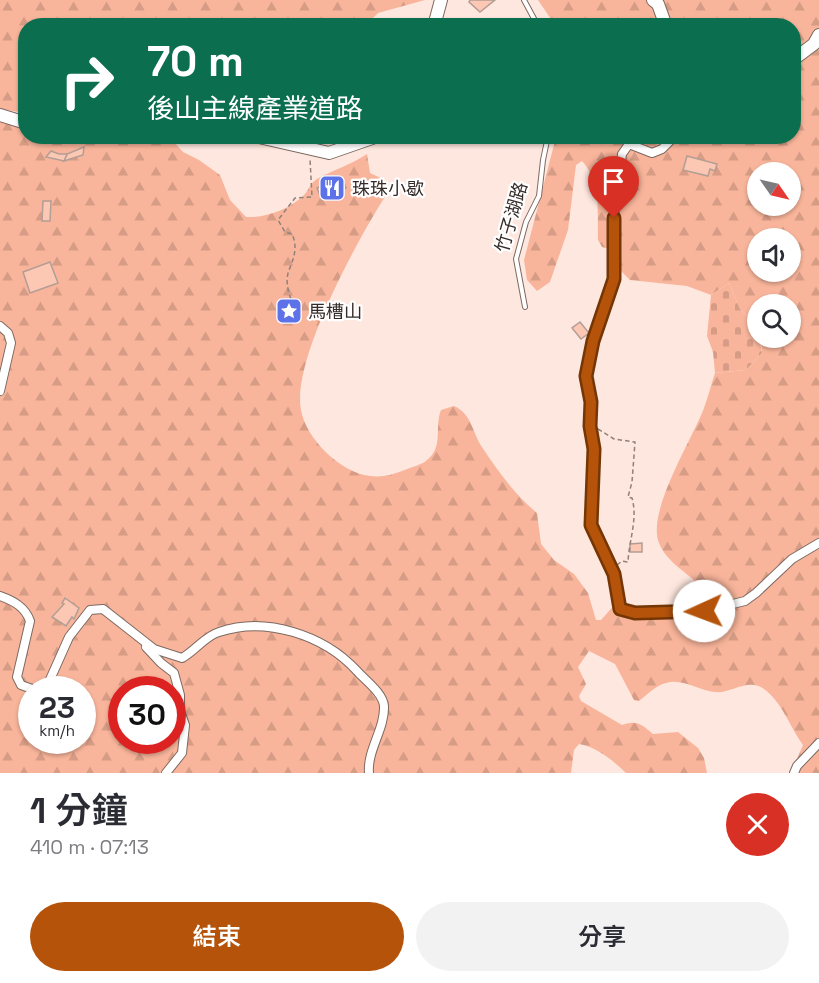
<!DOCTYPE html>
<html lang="zh-TW">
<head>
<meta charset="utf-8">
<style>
  body { margin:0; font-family:"Space Grotesk","Noto Sans TC",sans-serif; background:#f2f2f3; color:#2b2b33; height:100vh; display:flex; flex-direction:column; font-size:22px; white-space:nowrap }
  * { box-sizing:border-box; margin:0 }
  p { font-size:20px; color:#7c7c81 }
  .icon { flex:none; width:33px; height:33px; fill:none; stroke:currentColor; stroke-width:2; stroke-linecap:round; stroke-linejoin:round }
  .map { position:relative; height:773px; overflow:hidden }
  .details { display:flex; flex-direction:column; background:#fff; flex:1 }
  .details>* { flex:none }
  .top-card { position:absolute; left:18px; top:18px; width:783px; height:126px; border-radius:24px; box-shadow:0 2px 4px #0004; background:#0b6e4f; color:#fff; overflow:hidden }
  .needle { width:39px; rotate:124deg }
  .buttons { position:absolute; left:747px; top:162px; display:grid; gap:12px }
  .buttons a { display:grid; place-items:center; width:54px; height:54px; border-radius:50%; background:#fff; box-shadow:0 2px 4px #0004; font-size:30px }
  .speed { position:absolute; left:18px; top:676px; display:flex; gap:12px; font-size:30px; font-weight:700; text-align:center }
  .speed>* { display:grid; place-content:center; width:78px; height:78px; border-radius:50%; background:#fff; box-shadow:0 2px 4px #0004; line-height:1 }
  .speed small { font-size:15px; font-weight:400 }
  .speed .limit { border:9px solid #d22; background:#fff; color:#111 }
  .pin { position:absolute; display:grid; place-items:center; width:51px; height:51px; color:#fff; margin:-62px -26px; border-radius:50% 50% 50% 0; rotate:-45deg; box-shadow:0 0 6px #0007 }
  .pin .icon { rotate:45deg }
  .me { position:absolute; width:66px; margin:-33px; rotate:268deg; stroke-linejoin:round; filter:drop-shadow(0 0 4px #0008) }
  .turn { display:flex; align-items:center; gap:21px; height:126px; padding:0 30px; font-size:27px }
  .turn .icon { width:78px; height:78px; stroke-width:2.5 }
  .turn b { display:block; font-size:42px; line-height:51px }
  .round { display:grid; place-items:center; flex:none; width:63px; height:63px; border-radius:32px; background:#f2f2f3 }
  .summary { display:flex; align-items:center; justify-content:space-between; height:102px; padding:0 30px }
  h1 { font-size:36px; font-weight:600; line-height:45px }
  .button { display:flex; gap:12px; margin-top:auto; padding:12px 30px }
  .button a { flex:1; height:69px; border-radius:36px; background:#b45309; color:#fff; font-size:24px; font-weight:600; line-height:69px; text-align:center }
  .button a+a { background:#f2f2f3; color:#2b2b33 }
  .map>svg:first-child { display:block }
  .forest { fill:url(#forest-firs); fill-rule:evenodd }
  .cemetery { fill:url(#cemetery-stones) }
  .building { fill:#fcc7b3; stroke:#b39d95; stroke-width:1.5 }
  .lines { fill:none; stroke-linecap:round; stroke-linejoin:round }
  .lane-casing { stroke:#7d6961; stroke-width:6 }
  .street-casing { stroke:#7d6961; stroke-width:10 }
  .primary-casing { stroke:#7d6961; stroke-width:14 }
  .path { stroke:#90817b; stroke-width:1.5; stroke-dasharray:4.5 3; stroke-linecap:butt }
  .lane { stroke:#fff; stroke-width:4 }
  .street { stroke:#fff; stroke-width:8 }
  .primary { stroke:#fff; stroke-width:12 }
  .route-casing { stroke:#753606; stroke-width:15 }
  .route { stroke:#b45309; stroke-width:10 }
  .labels { text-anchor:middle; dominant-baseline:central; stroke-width:4.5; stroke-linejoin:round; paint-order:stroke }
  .poi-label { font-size:18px; fill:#352c29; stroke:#fff; text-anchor:start }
  .street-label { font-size:18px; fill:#352c29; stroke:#fff }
</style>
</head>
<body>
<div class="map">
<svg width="819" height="773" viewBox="0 0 819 773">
  <defs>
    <pattern id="forest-firs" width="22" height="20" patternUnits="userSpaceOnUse" patternTransform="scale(1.5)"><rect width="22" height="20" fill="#f9b59b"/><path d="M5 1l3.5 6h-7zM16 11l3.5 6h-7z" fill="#d69c86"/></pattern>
    <pattern id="cemetery-stones" width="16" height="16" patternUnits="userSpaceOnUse" patternTransform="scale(1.5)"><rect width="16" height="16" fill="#f9b59b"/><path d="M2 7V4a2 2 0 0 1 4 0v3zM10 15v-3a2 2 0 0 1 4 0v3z" fill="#d69c86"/></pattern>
  </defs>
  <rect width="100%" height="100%" fill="#fee7de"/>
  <g class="forest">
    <path d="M0,0H425L378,13L366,25L26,26L25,113L0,109Z"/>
    <path d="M538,0H819V773H791L803,745C790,727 782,702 764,689C748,677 731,694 715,692C699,691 683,678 666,683C655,686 648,694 639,701L634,700L615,664L589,651L578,667L586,684L579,696L581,701L622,725C637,720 641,724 653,734L678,732L698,748L704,758L707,773H626C612,760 599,748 579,744L574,750L571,773H0V119L25,126L26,136L48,137L61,142L72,137H175L174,142L183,152L199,160L220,175L230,200L246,217C265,218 287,210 302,197C308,192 310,183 317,179C333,170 351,165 367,154L370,173L385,180L388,192C360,235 291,360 301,410C306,439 341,473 370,476C385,478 397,473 410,468C415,466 423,464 427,460C444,447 434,427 441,410L454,406C472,414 472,432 482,447C498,471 515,495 537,513L541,544L554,560L574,574L588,593L596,620H601L617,602L625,614L682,615L694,580C681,569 665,559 659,543C646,512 693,438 704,408C708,397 711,385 715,373L746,370L762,353L761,338H790V304H758L757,325L740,309L729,283L711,295L687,286L630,280L620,270L621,252L602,247L598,240C597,212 602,183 582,161L576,165L568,230L550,282L537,291L527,280L524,260L556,137L794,136V26L555,25ZM758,172H790V206H758ZM758,238H790V272H758ZM32,690H82V741H32ZM122,690H172V741H122Z"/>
  </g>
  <path class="cemetery" d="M729,283L740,309L757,325L762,353L746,370L715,373L713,352L707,336L711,295Z"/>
  <g class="building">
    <path d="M470,0H495L480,12L469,2Z"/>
    <path d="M84,147L83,155L64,161L67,154Z"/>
    <path d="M51,151L59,154H67L64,161L46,157Z"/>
    <path d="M687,156L717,164L715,171L710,169L708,176L683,170Z"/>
    <path d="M342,178L346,188L321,198L317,188Z"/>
    <path d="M43,201H51L50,221H42Z"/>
    <path d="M50,262L58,283L30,293L23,272Z"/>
    <path d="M580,322L589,333L581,339L572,328Z"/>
    <path d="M642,543V552H630V544Z"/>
    <path d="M65,598L79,608L74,619L72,617L66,626L52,617L64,604L62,603Z"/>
  </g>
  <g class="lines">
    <g class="lane-casing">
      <g id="lane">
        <path d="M524,0L538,26"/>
        <path d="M525,307L516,259L526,222L539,196L543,160L548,136"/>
      </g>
    </g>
    <g class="street-casing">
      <g id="street">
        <path d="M675,136L662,149L652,153L629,144L622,154L614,217V279L593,341L586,376L591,402L590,426L594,449L591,525L614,574L620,609L635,613L704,611L745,601L756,593L792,559L819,543"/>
        <path d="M0,326L8,333L11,343L0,391"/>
        <path d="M0,596C14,601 25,607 30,621L17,677L21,685L35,690L48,684L69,637L90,610L103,609L154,649L182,658C195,651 205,636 219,632C266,616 324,635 357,671C365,680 383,693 384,706C385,729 367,750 369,773"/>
        <path d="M146,647L161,663L174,673L180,695V711L185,725L182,753L166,773"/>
        <path d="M794,773L797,766L819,743"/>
      </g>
    </g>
    <g class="primary-casing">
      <g id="primary">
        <path d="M653,0L658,4L666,26"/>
        <path d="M434,26L441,0"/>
        <path d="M794,59L814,44L819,35"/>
        <path d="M0,115L26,123"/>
        <path d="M255,136L329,153L378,136"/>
      </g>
    </g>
    <g class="path">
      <path d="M291,310L295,309C290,297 284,284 289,270C294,258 298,247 292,234L285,232L278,220L295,198L312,197L310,159"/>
      <path d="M598,429L614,439L635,442L632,482L628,497L632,498C638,519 629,540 628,562L622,561L617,565"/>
    </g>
    <use href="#lane" class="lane"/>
    <use href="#street" class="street"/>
    <use href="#primary" class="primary"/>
  </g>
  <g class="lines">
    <g class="route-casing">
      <path id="route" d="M614,218V279L593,341L586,376L591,402L590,426L594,449L591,525L614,574L620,609L635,613L704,611"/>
    </g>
    <use href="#route" class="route"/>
  </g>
  <defs>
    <g id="restaurant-square" transform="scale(1.35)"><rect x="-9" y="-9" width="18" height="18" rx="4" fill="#5d71e8" stroke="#fff"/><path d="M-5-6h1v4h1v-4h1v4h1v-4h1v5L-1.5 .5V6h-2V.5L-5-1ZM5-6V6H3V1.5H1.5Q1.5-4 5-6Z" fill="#fff"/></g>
    <g id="sight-square" transform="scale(1.35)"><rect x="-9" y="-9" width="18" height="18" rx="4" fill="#5d71e8" stroke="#fff"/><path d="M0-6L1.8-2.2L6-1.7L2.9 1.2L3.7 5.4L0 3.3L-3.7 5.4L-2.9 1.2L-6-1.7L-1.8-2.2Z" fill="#fff"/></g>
  </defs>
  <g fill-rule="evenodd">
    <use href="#restaurant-square" x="332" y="188"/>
    <use href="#sight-square" x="289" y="311"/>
  </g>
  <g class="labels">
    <g class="poi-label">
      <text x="352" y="188">珠珠小歇</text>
      <text x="308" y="311">馬槽山</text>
    </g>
    <g class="street-label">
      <text transform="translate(511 217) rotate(-74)">竹子湖路</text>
    </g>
  </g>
</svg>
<div class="buttons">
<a><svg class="needle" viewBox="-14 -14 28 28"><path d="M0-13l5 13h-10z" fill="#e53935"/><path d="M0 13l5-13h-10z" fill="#7c7c81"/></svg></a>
<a><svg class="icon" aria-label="sound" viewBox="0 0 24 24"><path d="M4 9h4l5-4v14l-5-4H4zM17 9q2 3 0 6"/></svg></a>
<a><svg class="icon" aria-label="search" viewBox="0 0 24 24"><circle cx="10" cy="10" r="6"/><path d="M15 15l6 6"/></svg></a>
</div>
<div class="speed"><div>23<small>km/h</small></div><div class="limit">30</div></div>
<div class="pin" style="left:614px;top:218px;background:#d93025"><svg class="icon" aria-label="arrive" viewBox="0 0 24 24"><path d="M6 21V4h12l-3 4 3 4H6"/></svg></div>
<svg class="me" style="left:704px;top:611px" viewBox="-20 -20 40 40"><circle r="19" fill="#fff"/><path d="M0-13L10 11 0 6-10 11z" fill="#b45309"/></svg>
<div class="top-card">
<div class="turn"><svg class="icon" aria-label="right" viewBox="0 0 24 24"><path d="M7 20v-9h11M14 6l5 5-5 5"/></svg><div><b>70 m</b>後山主線產業道路</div></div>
</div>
</div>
<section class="details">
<div class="summary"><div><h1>1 分鐘</h1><p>410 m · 07:13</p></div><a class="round" style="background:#d93025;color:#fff"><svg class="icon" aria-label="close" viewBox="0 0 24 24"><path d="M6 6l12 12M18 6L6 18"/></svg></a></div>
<div class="button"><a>結束</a><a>分享</a></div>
</section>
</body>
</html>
